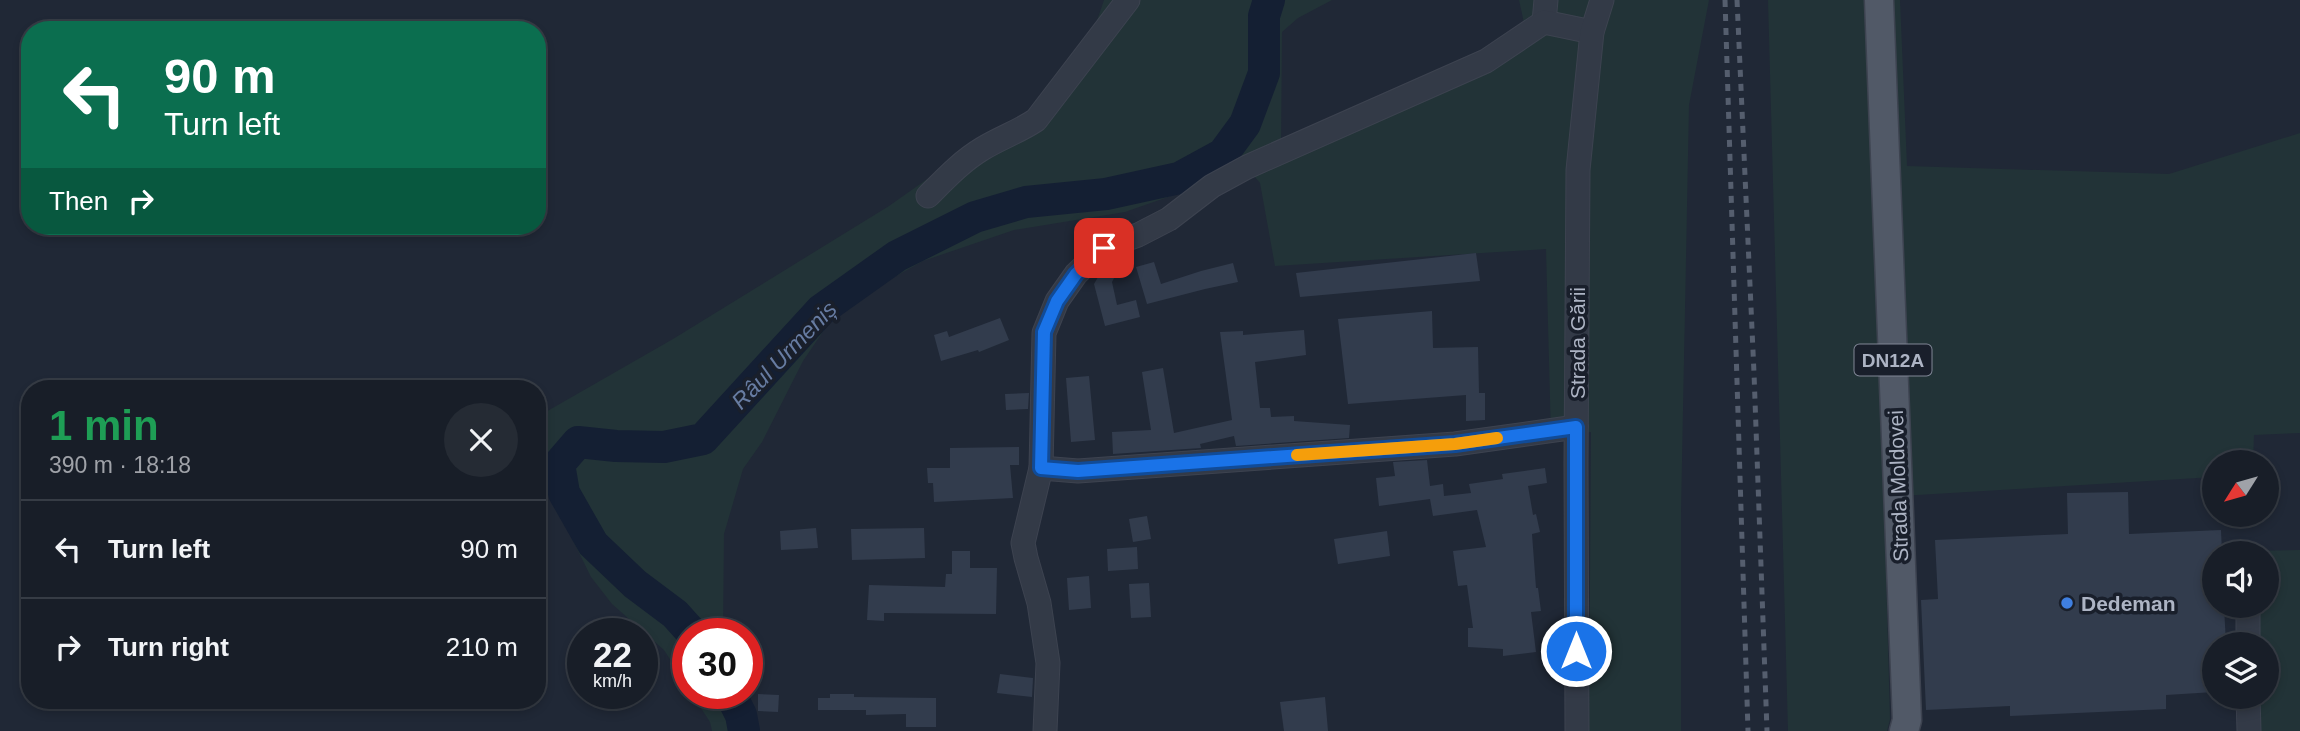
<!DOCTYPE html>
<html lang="en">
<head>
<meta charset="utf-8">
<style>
  body { margin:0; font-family:Helvetica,sans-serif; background:#252b34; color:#f1f3f6; height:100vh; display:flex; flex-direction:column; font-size:26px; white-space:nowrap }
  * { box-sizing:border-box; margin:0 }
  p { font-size:23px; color:#9fa2a8 }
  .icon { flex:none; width:38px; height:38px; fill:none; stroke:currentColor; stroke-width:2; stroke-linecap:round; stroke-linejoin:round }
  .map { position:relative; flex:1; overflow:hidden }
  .sheet { position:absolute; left:21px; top:380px; width:525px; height:329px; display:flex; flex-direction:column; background:#181e28; border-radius:28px; box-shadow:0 4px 10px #0003,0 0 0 2px #363c45 }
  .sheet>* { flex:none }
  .top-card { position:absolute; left:21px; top:21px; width:525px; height:214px; border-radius:28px; box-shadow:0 4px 10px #0003,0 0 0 2px #363c45; background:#0b6e4f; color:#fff; overflow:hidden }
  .needle { width:46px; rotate:233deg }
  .tools { position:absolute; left:2202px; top:450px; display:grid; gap:14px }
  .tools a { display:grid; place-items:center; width:77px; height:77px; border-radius:50%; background:#181e28; box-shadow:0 4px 10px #0003,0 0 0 2px #363c45; font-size:35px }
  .speed { position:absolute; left:567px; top:618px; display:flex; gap:14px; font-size:35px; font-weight:700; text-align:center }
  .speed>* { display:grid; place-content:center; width:91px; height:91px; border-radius:50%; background:#181e28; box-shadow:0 4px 10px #0003,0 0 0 2px #363c45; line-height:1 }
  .speed small { font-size:18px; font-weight:400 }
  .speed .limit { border:10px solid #d22; background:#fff; color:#111 }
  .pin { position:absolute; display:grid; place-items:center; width:60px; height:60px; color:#fff; margin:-30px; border-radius:14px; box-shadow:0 4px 10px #0006 }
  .me { position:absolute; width:77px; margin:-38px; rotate:0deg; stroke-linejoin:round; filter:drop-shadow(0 0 5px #0008) }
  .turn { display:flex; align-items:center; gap:24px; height:147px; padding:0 28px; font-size:32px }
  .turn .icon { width:91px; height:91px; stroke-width:2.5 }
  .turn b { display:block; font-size:49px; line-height:60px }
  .then { display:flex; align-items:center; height:66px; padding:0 28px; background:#0003; gap:14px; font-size:26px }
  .round { display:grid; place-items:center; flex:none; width:74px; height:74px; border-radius:37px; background:#252b34 }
  .summary { display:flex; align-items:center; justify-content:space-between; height:119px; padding:0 28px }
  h1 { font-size:42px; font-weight:800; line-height:52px; color:#1e9e55 }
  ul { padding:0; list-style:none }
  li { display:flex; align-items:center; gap:21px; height:98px; padding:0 28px; border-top:2px solid #363c45 }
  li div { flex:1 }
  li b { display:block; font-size:26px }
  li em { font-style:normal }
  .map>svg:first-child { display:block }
  .green { fill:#223337 }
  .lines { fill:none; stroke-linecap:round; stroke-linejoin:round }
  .river { stroke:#141f33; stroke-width:32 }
  .building { fill:#323c4d }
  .minor-casing { stroke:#3d4350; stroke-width:25 }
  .major-casing { stroke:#3d4350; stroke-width:31 }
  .minor { stroke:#333a47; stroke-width:23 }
  .major { stroke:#515967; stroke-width:28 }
  .rail { stroke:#555e6e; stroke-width:5; stroke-dasharray:7 7; stroke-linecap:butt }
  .route-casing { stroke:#114b97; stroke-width:18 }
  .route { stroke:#1a73e8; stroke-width:12 }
  .slow { stroke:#f59e0b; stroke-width:12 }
  .shop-dot { fill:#3f7fe0; stroke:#191f2b; stroke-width:2.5 }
  .labels { text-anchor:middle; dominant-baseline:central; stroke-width:7; stroke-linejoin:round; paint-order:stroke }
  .shield { fill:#191f2b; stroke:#818796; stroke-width:2 }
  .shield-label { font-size:19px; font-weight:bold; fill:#adb4c4 }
  .street-label { font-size:21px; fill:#adb4c4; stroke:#191f2b }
  .poi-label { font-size:21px; font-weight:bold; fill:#adb4c4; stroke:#191f2b; text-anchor:start }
  .water-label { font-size:23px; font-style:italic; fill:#677ca2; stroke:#191f2b }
</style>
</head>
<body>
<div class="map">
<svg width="2300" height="731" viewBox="0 0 2300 731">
  <rect width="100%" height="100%" fill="#202836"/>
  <g class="green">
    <path d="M1104,0H1332L1298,18L1282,32L1281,150L1529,46L1519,0H1709L1689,105L1681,512V731H1589L1591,432L1551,436L1546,249L1275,266L1260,183L1248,169L1125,212L1014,230L923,261L864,294L831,320L803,361L762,442L743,469L724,534L723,633L688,634V687L664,650L612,604L591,577L544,482L543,460L537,442V417L673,339L889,206L964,153L1073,91Z"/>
    <path d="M1768,0H1900L1907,166L2169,174L2300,133V433L2254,435L2253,462H2214V477L1884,497L1890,719L1887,731H1788Z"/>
    <path d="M2300,550V731H2261L2260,697L2266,696V644H2259L2257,606H2266V553H2256L2255,551Z"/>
    <path d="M691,693H744L759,731H712L710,722Z"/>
  </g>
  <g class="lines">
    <g class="river">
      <path d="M693,634L675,614L635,584L593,544L564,493L559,464L578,442L616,446L664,447L703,439L821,310L897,256L975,217L1026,202L1106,194L1179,178L1223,154L1245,124L1264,73V16L1269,0"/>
      <path d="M730,693L741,715L744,731"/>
    </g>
  </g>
  <g class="building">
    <path d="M1476,253L1480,281L1300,297L1296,273Z"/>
    <path d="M1154,262L1161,284L1201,271L1233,263L1238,282L1205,289L1147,304L1136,267Z"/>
    <path d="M1105,265L1117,272L1112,282L1117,305L1136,300L1140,317L1105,326L1094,284Z"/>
    <path d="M1432,311L1433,348L1478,347L1479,393H1485V420L1466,421V395L1348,404L1338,319Z"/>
    <path d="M1000,318L1009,340L979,352L978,350L941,361L934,335L947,331L949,337Z"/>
    <path d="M1304,330L1306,355L1255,362L1260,408H1270L1271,417L1294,416V421L1350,425L1349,438L1236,446L1234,436L1200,444L1201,448L1113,454L1112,432L1151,430L1142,372L1163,368L1174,433L1232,420L1220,332L1243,331V335Z"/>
    <path d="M1089,376L1095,440L1071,442L1066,378Z"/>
    <path d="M1029,393L1028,409L1006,410L1005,394Z"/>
    <path d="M1019,447V465H1010L1013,498L934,502L933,483H928L927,468H950V448Z"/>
    <path d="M1427,460L1430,486L1443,484L1444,496L1471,493L1469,484L1503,479L1502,474L1545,468L1547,483L1528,486L1533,515L1536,514L1540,532L1532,534L1536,588H1538L1541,611L1531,612L1536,652L1503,656V649L1468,647V628H1473L1467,585L1458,586L1453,551L1486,547L1477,510L1433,516L1430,499L1379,506L1376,478L1395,476L1393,462Z"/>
    <path d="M2128,492L2129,534L2221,530L2222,553H2214V606H2224L2226,644H2214V692L2166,695V709L2010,716V706L1926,710L1921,600L1938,599L1935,540L2068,534L2067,493Z"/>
    <path d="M1147,516L1151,539L1133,542L1129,519Z"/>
    <path d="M816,528L818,548L781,550L780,531Z"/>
    <path d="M924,528L925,558L852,560L851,529Z"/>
    <path d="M1387,531L1390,556L1338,564L1334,539Z"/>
    <path d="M1137,547L1138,569L1108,571L1107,549Z"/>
    <path d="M952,551H970V568H997L996,614L884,613V621L867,620L869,585L945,587L946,574H952Z"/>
    <path d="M1089,576L1091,608L1069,610L1067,578Z"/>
    <path d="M1149,583L1151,617L1131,618L1129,584Z"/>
    <path d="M1000,674L1033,678L1032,697L997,693Z"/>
    <path d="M758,694L779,695L778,712L758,711Z"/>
    <path d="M830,694H854V697L936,698V727H906V714L866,715V710H818V698H830Z"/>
    <path d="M1325,697L1328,731H1284L1280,702Z"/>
  </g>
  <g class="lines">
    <g class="minor-casing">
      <g id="minor">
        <path d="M1544,22L1546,0"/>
        <path d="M928,196C945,179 962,161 982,149C1000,138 1018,132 1036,120L1128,0"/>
        <path d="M1041,468L1078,471L1455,444L1576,427"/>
        <path d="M2248,606V644"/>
        <path d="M2248,696L2249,731"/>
        <path d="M1045,731L1048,663L1039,603L1026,558L1023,543L1041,468L1044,333L1057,301L1076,274L1103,248L1138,235L1169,219L1212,186L1247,167L1486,61L1544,22L1592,32"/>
        <path d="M1577,731L1576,464L1578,170L1592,32L1602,0"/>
      </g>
    </g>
    <g class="major-casing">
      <path id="major" d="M1879,0L1907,720L1904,731"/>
    </g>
    <use href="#minor" class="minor"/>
    <use href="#major" class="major"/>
    <g class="rail">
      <path d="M1725,0L1748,731"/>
      <path d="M1737,0L1754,373L1767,731"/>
    </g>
  </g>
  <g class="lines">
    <g class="route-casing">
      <path id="route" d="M1104,248L1076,274L1057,301L1044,332L1041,468L1078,471L1455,444L1576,427V651"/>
    </g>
    <use href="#route" class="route"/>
    <path class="slow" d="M1297,455L1455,444L1497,438"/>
  </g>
  <circle class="shop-dot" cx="2067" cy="603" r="7"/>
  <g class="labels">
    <rect class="shield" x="1854.5" y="344.5" width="77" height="31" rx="5"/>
    <g class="shield-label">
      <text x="1893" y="360">DN12A</text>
    </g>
    <g class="street-label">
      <text transform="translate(1577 343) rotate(-90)">Strada Gării</text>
      <text transform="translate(1898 486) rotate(-92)">Strada Moldovei</text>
    </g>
    <g class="poi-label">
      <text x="2081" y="603">Dedeman</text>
    </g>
    <g class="water-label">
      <text transform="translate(784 355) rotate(-46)">Râul Urmeniș</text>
    </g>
  </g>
</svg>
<div class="tools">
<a><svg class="needle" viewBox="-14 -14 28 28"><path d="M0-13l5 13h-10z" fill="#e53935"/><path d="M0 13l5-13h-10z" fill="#9fa2a8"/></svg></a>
<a><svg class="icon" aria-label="sound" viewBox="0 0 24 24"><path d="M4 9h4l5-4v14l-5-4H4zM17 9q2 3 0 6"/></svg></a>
<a><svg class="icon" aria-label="layers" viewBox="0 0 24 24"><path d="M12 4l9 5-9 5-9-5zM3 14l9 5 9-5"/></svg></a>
</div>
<div class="speed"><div>22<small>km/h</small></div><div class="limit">30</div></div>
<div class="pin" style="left:1104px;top:248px;background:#d93025"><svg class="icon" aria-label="arrive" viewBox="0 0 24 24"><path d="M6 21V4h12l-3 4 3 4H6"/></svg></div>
<svg class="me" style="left:1576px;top:651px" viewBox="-20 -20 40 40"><circle r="17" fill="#1a73e8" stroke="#fff" stroke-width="3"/><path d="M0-11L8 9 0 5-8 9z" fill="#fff"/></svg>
<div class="top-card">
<div class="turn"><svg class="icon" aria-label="left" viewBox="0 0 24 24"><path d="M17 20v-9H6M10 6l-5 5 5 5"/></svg><div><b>90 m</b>Turn left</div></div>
<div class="then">Then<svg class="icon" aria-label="right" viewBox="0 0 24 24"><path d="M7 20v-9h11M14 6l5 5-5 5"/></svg></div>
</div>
<section class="sheet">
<div class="summary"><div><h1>1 min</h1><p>390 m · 18:18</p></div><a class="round"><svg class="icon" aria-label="close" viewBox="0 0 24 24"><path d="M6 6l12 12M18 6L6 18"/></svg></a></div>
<ul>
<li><svg class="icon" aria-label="left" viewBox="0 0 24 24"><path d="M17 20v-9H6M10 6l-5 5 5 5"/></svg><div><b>Turn left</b></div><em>90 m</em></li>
<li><svg class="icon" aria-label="right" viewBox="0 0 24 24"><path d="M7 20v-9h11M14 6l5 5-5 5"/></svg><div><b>Turn right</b></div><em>210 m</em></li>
</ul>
</section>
</div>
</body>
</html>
